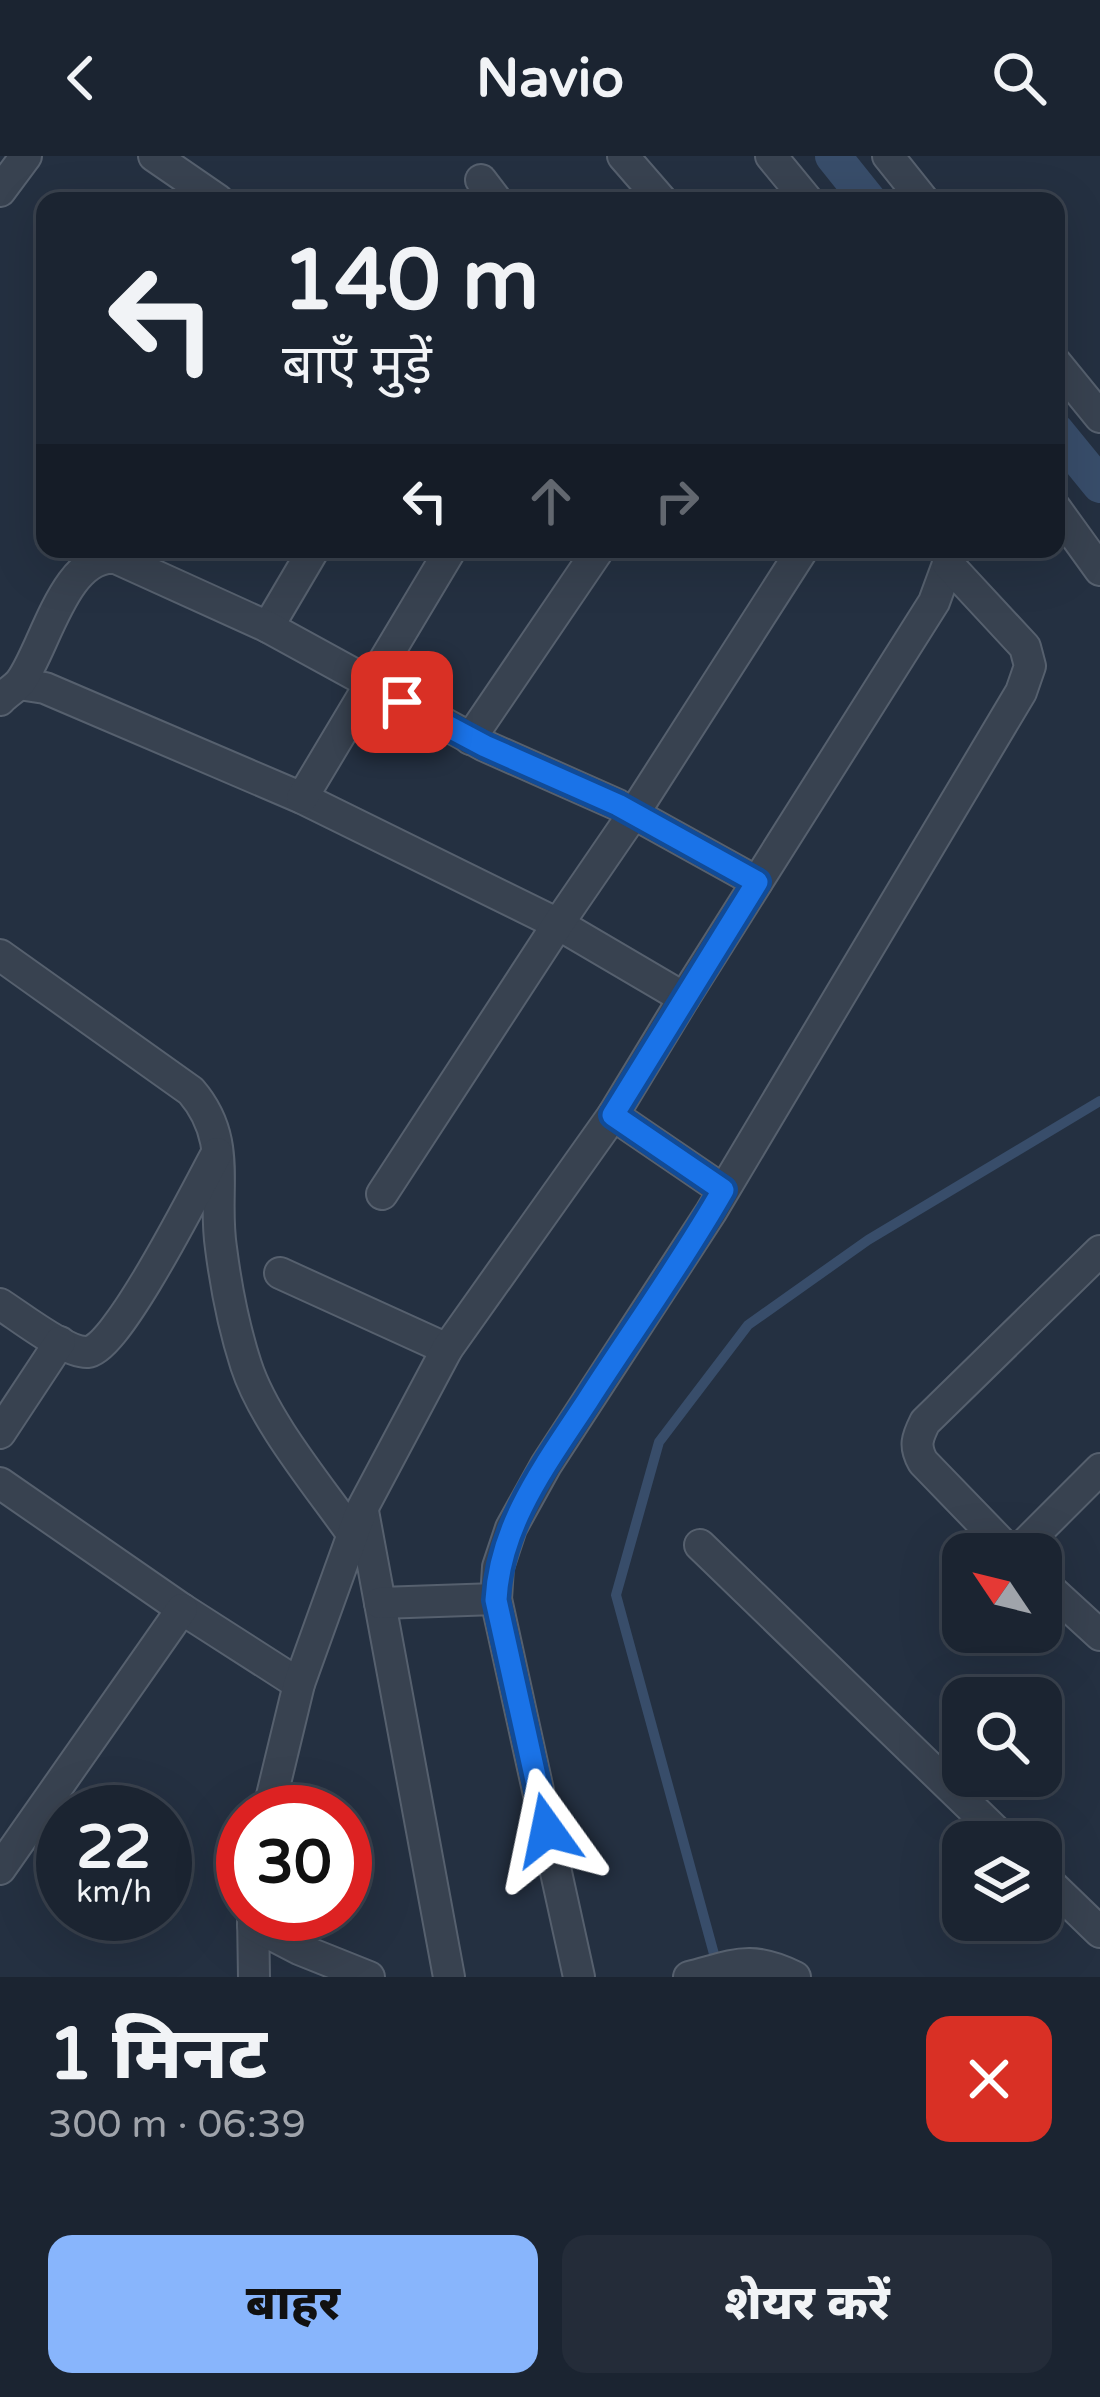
<!DOCTYPE html>
<html lang="hi">
<head>
<meta charset="utf-8">
<style>
  body { margin:0; font-family:"Varela Round","Noto Sans Devanagari",sans-serif; background:#242c39; color:#f1f3f6; height:100vh; display:flex; flex-direction:column; font-size:45px; white-space:nowrap }
  * { box-sizing:border-box; margin:0 }
  p { font-size:39px; color:#a0a4ab }
  .icon { flex:none; width:66px; height:66px; fill:none; stroke:currentColor; stroke-width:2; stroke-linecap:round; stroke-linejoin:round }
  .map { position:relative; height:1821px; overflow:hidden }
  .side { display:flex; flex-direction:column; background:#1b2431; flex:1 }
  .side>* { flex:none }
  .top-card { position:absolute; left:36px; top:36px; width:1029px; height:366px; border-radius:24px; box-shadow:0 12px 48px #0002,0 0 0 3px #39414d; background:#1b2431; color:#f1f3f6; overflow:hidden }
  .needle { width:78px; rotate:305deg }
  .fabs { position:absolute; left:942px; top:1377px; display:grid; gap:24px }
  .fabs a { display:grid; place-items:center; width:120px; height:120px; border-radius:24px; background:#1b2431; box-shadow:0 12px 48px #0002,0 0 0 3px #39414d; font-size:60px }
  .speed { position:absolute; left:36px; top:1629px; display:flex; gap:24px; font-size:60px; font-weight:700; text-align:center }
  .speed>* { display:grid; place-content:center; width:156px; height:156px; border-radius:50%; background:#1b2431; box-shadow:0 12px 48px #0002,0 0 0 3px #39414d; line-height:1 }
  .speed small { font-size:30px; font-weight:400 }
  .speed .limit { border:18px solid #d22; background:#fff; color:#111 }
  .pin { position:absolute; display:grid; place-items:center; width:102px; height:102px; color:#fff; margin:-51px; border-radius:24px; box-shadow:0 6px 18px #0006 }
  .me { position:absolute; width:132px; margin:-66px; rotate:348deg; stroke-linejoin:round; filter:drop-shadow(0 0 9px #0008) }
  .turn { display:flex; align-items:center; gap:42px; height:252px; padding:0 48px; font-size:54px }
  .turn .icon { width:156px; height:156px; stroke-width:2.5 }
  .turn b { display:block; font-size:84px; line-height:102px }
  .lanes { display:flex; align-items:center; height:114px; padding:0 48px; background:#0003; justify-content:center; gap:60px; direction:ltr }
  .lanes .off { opacity:.35 }
  .round { display:grid; place-items:center; flex:none; width:126px; height:126px; border-radius:24px; background:#242c39 }
  .overview { display:flex; align-items:center; justify-content:space-between; height:204px; padding:0 48px }
  h1 { font-size:72px; font-weight:800; line-height:90px }
  .primary-button { display:flex; gap:24px; margin-top:auto; padding:24px 48px }
  .primary-button a { flex:1; height:138px; border-radius:24px; background:#88b5fc; color:#111; font-size:48px; font-weight:800; line-height:138px; text-align:center }
  .primary-button a+a { background:#242c39; color:#f1f3f6 }
  header { display:flex; justify-content:space-between; align-items:center; height:156px; padding:0 48px; background:#1b2431; font-size:54px; font-weight:800 }
  .map>svg:first-child { display:block }
  .lines { fill:none; stroke-linecap:round; stroke-linejoin:round }
  .stream { stroke:#384d6a; stroke-width:10 }
  .canal { stroke:#384d6a; stroke-width:36 }
  .minor-casing { stroke:#56606e; stroke-width:34 }
  .minor { stroke:#384250; stroke-width:30 }
  .route-casing { stroke:#114b97; stroke-width:30 }
  .route { stroke:#1a73e8; stroke-width:21 }
</style>
</head>
<body>
<header><svg class="icon" aria-label="back" viewBox="0 0 24 24"><path d="M15 5l-7 7 7 7"/></svg>Navio<svg class="icon" aria-label="search" viewBox="0 0 24 24"><circle cx="10" cy="10" r="6"/><path d="M15 15l6 6"/></svg></header>
<div class="map">
<svg width="1100" height="1821" viewBox="0 0 1100 1821">
  <rect width="100%" height="100%" fill="#243041"/>
  <g class="lines">
    <path class="stream" d="M717,1809L616,1439L659,1286L748,1169L868,1084L1100,945"/>
    <g class="canal">
      <path d="M833,0L869,45"/>
      <path d="M1056,275L1100,329"/>
    </g>
    <g class="minor-casing">
      <g id="minor">
        <path d="M154,0L218,44"/>
        <path d="M623,0L662,45"/>
        <path d="M771,0L808,45"/>
        <path d="M888,0L924,45"/>
        <path d="M481,24L497,45"/>
        <path d="M0,35L26,0"/>
        <path d="M1056,207L1100,261"/>
        <path d="M1056,353L1100,414"/>
        <path d="M268,471L314,393"/>
        <path d="M19,528L45,532L302,642L558,768L684,842"/>
        <path d="M0,544C6,537 16,532 21,525C45,492 65,397 116,402L268,471L485,590L618,649L757,726"/>
        <path d="M470,583L599,393"/>
        <path d="M302,642L451,393"/>
        <path d="M0,799L191,935C234,985 212,1033 221,1092C226,1131 234,1172 246,1209C264,1265 318,1329 353,1379"/>
        <path d="M613,959L723,1034"/>
        <path d="M382,1038L558,768L634,657L803,393"/>
        <path d="M280,1117L447,1193"/>
        <path d="M0,1148C19,1160 67,1198 88,1196C117,1194 200,1028 217,997"/>
        <path d="M0,1277L60,1186"/>
        <path d="M0,1327L182,1453L299,1528"/>
        <path d="M363,1355L449,1821"/>
        <path d="M700,1389L1007,1686"/>
        <path d="M1012,1398L923,1306C914,1290 917,1282 925,1266L1100,1095"/>
        <path d="M1015,1398L1100,1313"/>
        <path d="M1041,1425L1100,1479"/>
        <path d="M380,1447L496,1443"/>
        <path d="M268,1656L299,1528L362,1353L447,1193L613,959L684,842L934,446L948,408L947,394"/>
        <path d="M0,1713L182,1453"/>
        <path d="M1041,1719L1100,1776"/>
        <path d="M253,1758L254,1821"/>
        <path d="M253,1769L299,1793L369,1821"/>
        <path d="M579,1821L496,1443L498,1411L511,1372L546,1309L711,1056L1021,536L1030,510L1025,491L948,408"/>
        <path d="M689,1821C736,1809 750,1799 795,1821"/>
      </g>
    </g>
    <use href="#minor" class="minor"/>
  </g>
  <g class="lines">
    <g class="route-casing">
      <path id="route" d="M402,546L485,590L618,649L757,726L613,959L723,1034C682,1106 633,1174 588,1244C547,1307 500,1367 496,1444L547,1674"/>
    </g>
    <use href="#route" class="route"/>
  </g>
</svg>
<div class="fabs">
<a><svg class="needle" viewBox="-14 -14 28 28"><path d="M0-13l5 13h-10z" fill="#e53935"/><path d="M0 13l5-13h-10z" fill="#a0a4ab"/></svg></a>
<a><svg class="icon" aria-label="search" viewBox="0 0 24 24"><circle cx="10" cy="10" r="6"/><path d="M15 15l6 6"/></svg></a>
<a><svg class="icon" aria-label="layers" viewBox="0 0 24 24"><path d="M12 4l9 5-9 5-9-5zM3 14l9 5 9-5"/></svg></a>
</div>
<div class="speed"><div>22<small>km/h</small></div><div class="limit">30</div></div>
<div class="pin" style="left:402px;top:546px;background:#d93025"><svg class="icon" aria-label="arrive" viewBox="0 0 24 24"><path d="M6 21V4h12l-3 4 3 4H6"/></svg></div>
<svg class="me" style="left:547px;top:1674px" viewBox="-20 -20 40 40"><path d="M0-17L14 15 0 8-14 15z" fill="#1a73e8" stroke="#fff" stroke-width="4"/></svg>
<div class="top-card">
<div class="turn"><svg class="icon" aria-label="left" viewBox="0 0 24 24"><path d="M17 20v-9H6M10 6l-5 5 5 5"/></svg><div><b>140 m</b>बाएँ मुड़ें</div></div>
<div class="lanes"><svg class="icon" aria-label="left" viewBox="0 0 24 24"><path d="M17 20v-9H6M10 6l-5 5 5 5"/></svg><svg class="icon off" aria-label="ahead" viewBox="0 0 24 24"><path d="M12 20V5M6 11l6-6 6 6"/></svg><svg class="icon off" aria-label="right" viewBox="0 0 24 24"><path d="M7 20v-9h11M14 6l5 5-5 5"/></svg></div>
</div>
</div>
<section class="side">
<div class="overview"><div><h1>1 मिनट</h1><p>300 m · 06:39</p></div><a class="round" style="background:#d93025;color:#fff"><svg class="icon" aria-label="close" viewBox="0 0 24 24"><path d="M6 6l12 12M18 6L6 18"/></svg></a></div>
<div class="primary-button"><a>बाहर</a><a>शेयर करें</a></div>
</section>
</body>
</html>
